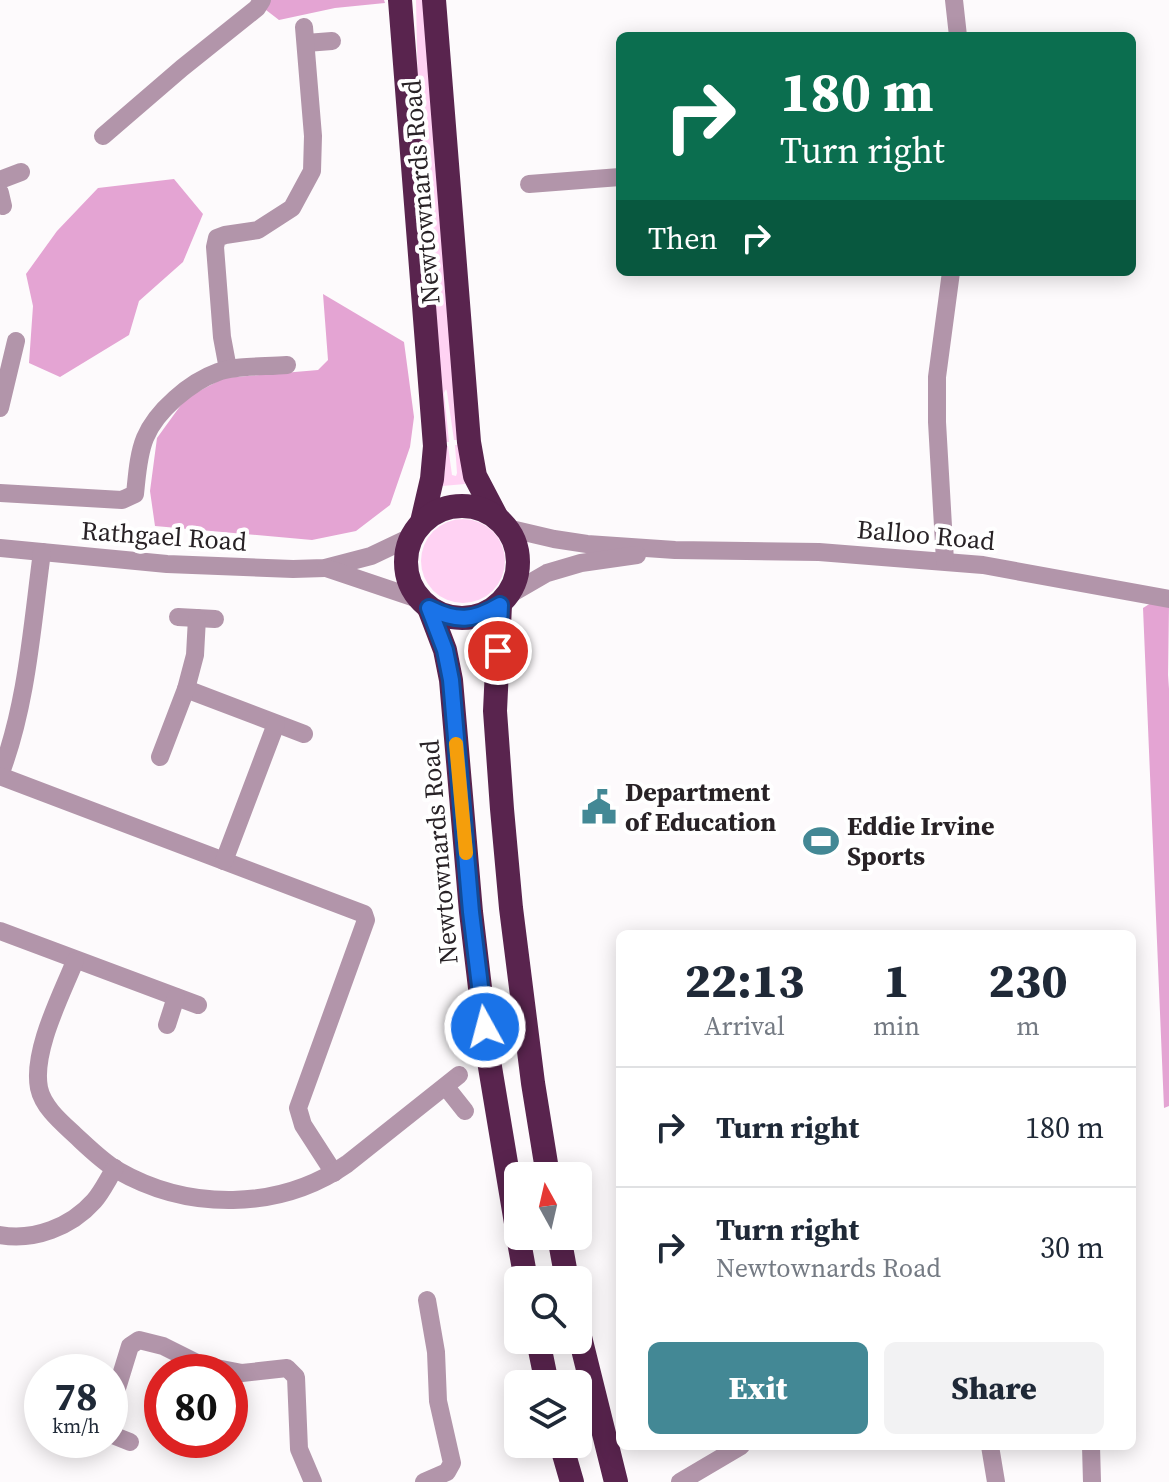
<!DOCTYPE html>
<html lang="en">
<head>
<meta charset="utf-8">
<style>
  body { margin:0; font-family:"Source Serif 4",serif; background:#f2f2f3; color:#1f2937; height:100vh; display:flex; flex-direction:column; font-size:30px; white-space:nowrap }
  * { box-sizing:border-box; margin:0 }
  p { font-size:26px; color:#747a83 }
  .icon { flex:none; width:44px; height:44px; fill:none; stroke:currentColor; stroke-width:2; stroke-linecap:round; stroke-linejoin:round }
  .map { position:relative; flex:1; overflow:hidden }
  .side { position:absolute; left:616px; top:930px; width:520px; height:520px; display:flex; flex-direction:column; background:#fff; border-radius:12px; box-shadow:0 4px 20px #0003 }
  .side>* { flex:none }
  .guide { position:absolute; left:616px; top:32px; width:520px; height:244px; border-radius:12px; box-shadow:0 4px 20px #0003; background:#0b6e4f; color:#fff; overflow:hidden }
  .needle { width:52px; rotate:352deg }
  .tools { position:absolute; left:504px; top:1162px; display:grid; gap:16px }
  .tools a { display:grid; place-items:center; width:88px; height:88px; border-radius:12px; background:#fff; box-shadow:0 4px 20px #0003; font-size:40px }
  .speed { position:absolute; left:24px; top:1354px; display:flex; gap:16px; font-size:40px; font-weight:700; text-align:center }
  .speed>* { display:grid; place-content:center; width:104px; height:104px; border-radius:50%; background:#fff; box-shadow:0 4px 20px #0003; line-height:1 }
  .speed small { font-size:20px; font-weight:400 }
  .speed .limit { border:12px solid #d22; background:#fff; color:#111 }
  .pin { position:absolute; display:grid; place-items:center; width:68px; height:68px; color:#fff; margin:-34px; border:4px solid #fff; border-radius:50%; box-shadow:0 2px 8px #0007 }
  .me { position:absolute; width:88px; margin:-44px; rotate:353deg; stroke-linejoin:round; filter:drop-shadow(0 0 6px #0008) }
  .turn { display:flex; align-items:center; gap:28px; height:168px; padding:0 32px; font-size:36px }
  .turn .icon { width:104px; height:104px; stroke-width:2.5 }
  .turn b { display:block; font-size:56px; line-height:68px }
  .then { display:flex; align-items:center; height:76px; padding:0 32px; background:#0003; gap:16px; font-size:30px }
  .eta { display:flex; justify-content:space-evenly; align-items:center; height:136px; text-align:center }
  .eta b { font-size:48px; font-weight:800; line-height:56px }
  .action { display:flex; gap:16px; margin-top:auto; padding:16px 32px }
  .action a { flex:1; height:92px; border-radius:12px; background:#438895; color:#fff; font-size:32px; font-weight:800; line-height:92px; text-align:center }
  .action a+a { background:#f2f2f3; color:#1f2937 }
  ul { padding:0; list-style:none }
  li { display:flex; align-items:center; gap:24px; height:120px; padding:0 32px; border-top:2px solid #e0e1e3 }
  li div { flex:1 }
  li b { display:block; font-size:30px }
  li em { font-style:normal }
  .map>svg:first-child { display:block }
  .green { fill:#ffd2f3 }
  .forest { fill:#e4a4d3 }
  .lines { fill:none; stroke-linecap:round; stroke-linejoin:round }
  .minor { stroke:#b295aa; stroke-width:18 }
  .highway { stroke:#59244e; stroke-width:24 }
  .route-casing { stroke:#114b97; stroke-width:20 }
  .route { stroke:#1a73e8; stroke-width:14 }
  .slow { stroke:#f59e0b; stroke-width:14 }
  .labels { text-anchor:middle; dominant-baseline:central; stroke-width:8; stroke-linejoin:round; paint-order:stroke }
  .street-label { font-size:26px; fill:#282226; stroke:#fff }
  .poi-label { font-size:26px; font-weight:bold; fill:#282226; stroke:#fff; text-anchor:start }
</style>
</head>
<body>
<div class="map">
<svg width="1169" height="1482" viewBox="0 0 1169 1482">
  <rect width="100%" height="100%" fill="#fdfafc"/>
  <g class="green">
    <path d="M416,0H424L459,440H454L447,392L446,389L444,393L449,442H445L418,90Z"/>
    <path d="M455,445H459L465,484L442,486L445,471V446H448L452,475L456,476L457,473Z"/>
    <circle cx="463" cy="561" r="42"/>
  </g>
  <g class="forest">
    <path d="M253,0H384L385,3L335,8L279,20Z"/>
    <path d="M174,179L203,214L183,262L139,301L129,335L60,377L29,363L33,306L26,274L57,231L98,188Z"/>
    <path d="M323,294L404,342L414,417L410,447L390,505L356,531L312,540L155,526L150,491L157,438L186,398L224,378L318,370L328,360Z"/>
    <path d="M1151,603L1169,606L1168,675L1169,689V1106L1164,1108L1143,608Z"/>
  </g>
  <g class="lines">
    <g class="minor">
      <path d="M954,0L958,36"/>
      <path d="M306,43L332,41"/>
      <path d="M103,136L182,68L257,8L262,0"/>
      <path d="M0,180L21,172"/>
      <path d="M529,184L620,177"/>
      <path d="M0,193L3,206"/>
      <path d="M228,369L222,337L215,247L217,238L225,235L258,230L292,208L312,171L313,136L304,27"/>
      <path d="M0,408L16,341"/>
      <path d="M0,493L122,500L135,494C137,476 138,455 145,438C156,411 190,382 218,372C237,365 266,367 287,365"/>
      <path d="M507,528L554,539L587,544L675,550L819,552L983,565L1169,599"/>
      <path d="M0,548L167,564L293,569L325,568L371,556L411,537"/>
      <path d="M945,561L937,422V377L951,272"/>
      <path d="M326,568L418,599"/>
      <path d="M509,595L547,573L581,563L637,555"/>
      <path d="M178,617L215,619"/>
      <path d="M186,689L304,734"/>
      <path d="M160,757L186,689L195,655L197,618"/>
      <path d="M0,775C27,705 32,626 42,552"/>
      <path d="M0,776L364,914L366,920L298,1108L303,1125L334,1173"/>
      <path d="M224,861L276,724"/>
      <path d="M0,931L198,1005"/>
      <path d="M75,961C61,996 32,1051 39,1088C43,1107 61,1122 75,1135C88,1147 102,1161 117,1170C188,1211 279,1211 347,1164L459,1075"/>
      <path d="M167,1025L176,997"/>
      <path d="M446,1087L465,1111"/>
      <path d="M0,1235C34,1241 71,1227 94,1201C102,1192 108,1179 115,1168"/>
      <path d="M110,1411L130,1346L139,1340L163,1346L201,1365L242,1373L287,1368L296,1377L299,1449L313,1482"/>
      <path d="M110,1434L130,1442"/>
      <path d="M990,1446L996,1482"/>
      <path d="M1091,1446L1092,1482"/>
      <path d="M424,1482L447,1472L452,1463L438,1401L436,1352L427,1300"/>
      <path d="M680,1482L741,1446"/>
    </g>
    <g class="highway">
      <path d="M400,0L435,446L432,479L422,522"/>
      <path d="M434,0L469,442L475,476L497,518"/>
      <circle cx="462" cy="562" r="56"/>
      <path d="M500,605L495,711L502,809L511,908L533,1083L548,1176"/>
      <path d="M429,608L445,650L451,680L471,912L488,1055L518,1235"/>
      <path d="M518,1236L526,1280"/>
      <path d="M559,1236L567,1280"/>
      <path d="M578,1329L616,1482"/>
      <path d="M538,1340L547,1384"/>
      <path d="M561,1444L572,1482"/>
    </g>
  </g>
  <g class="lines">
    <g class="route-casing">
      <path id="route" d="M485,1027L471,912L451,680L445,650L429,608C457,622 473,621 500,605L498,651"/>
    </g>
    <use href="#route" class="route"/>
    <path class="slow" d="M456,744L466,853"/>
  </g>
  <defs>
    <g id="civic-bare" transform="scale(2.76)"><path d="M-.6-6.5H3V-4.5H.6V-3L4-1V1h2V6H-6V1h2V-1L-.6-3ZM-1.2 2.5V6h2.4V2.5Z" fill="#438895" stroke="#fff" stroke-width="2.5" paint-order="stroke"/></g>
    <g id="stadium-bare" transform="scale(2.76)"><path d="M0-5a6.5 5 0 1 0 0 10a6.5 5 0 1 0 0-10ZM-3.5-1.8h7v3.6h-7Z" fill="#438895" stroke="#fff" stroke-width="2.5" paint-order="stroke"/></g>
  </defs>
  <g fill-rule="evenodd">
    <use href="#civic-bare" x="599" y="807"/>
    <use href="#stadium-bare" x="821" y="841"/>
  </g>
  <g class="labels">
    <g class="street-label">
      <text transform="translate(421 192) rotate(-95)">Newtownards Road</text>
      <text transform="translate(926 535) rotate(5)">Balloo Road</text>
      <text transform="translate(164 536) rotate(4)">Rathgael Road</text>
      <text transform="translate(439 852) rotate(-95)">Newtownards Road</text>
    </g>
    <g class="poi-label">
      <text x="625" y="792">Department<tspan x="625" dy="30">of Education</tspan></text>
      <text x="847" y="826">Eddie Irvine<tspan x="847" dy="30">Sports</tspan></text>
    </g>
  </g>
</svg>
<div class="tools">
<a><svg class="needle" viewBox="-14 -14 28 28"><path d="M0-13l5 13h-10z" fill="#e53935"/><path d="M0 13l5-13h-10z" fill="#747a83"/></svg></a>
<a><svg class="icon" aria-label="search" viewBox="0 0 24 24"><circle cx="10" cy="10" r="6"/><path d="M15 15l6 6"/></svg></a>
<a><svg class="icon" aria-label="layers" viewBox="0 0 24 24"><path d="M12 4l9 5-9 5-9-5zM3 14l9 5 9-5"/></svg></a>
</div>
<div class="speed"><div>78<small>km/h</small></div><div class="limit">80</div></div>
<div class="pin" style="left:498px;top:651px;background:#d93025"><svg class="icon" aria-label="arrive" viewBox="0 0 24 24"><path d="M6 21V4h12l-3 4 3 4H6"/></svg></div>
<svg class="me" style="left:485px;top:1027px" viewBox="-20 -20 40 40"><circle r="17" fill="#1a73e8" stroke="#fff" stroke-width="3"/><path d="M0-11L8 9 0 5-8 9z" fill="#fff"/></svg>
<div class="guide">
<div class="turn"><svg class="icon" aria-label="right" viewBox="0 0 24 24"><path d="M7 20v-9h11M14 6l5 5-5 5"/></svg><div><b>180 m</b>Turn right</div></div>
<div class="then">Then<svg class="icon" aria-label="right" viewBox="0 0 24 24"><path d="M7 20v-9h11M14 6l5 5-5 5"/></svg></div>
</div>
<section class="side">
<div class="eta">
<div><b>22:13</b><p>Arrival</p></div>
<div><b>1</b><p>min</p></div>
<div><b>230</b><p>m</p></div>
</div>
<ul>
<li><svg class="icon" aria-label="right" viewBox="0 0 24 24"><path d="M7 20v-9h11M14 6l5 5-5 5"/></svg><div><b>Turn right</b></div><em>180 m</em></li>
<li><svg class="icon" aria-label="right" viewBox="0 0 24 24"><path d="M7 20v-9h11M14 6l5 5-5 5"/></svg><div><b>Turn right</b><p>Newtownards Road</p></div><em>30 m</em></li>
</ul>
<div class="action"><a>Exit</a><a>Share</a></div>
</section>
</div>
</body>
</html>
